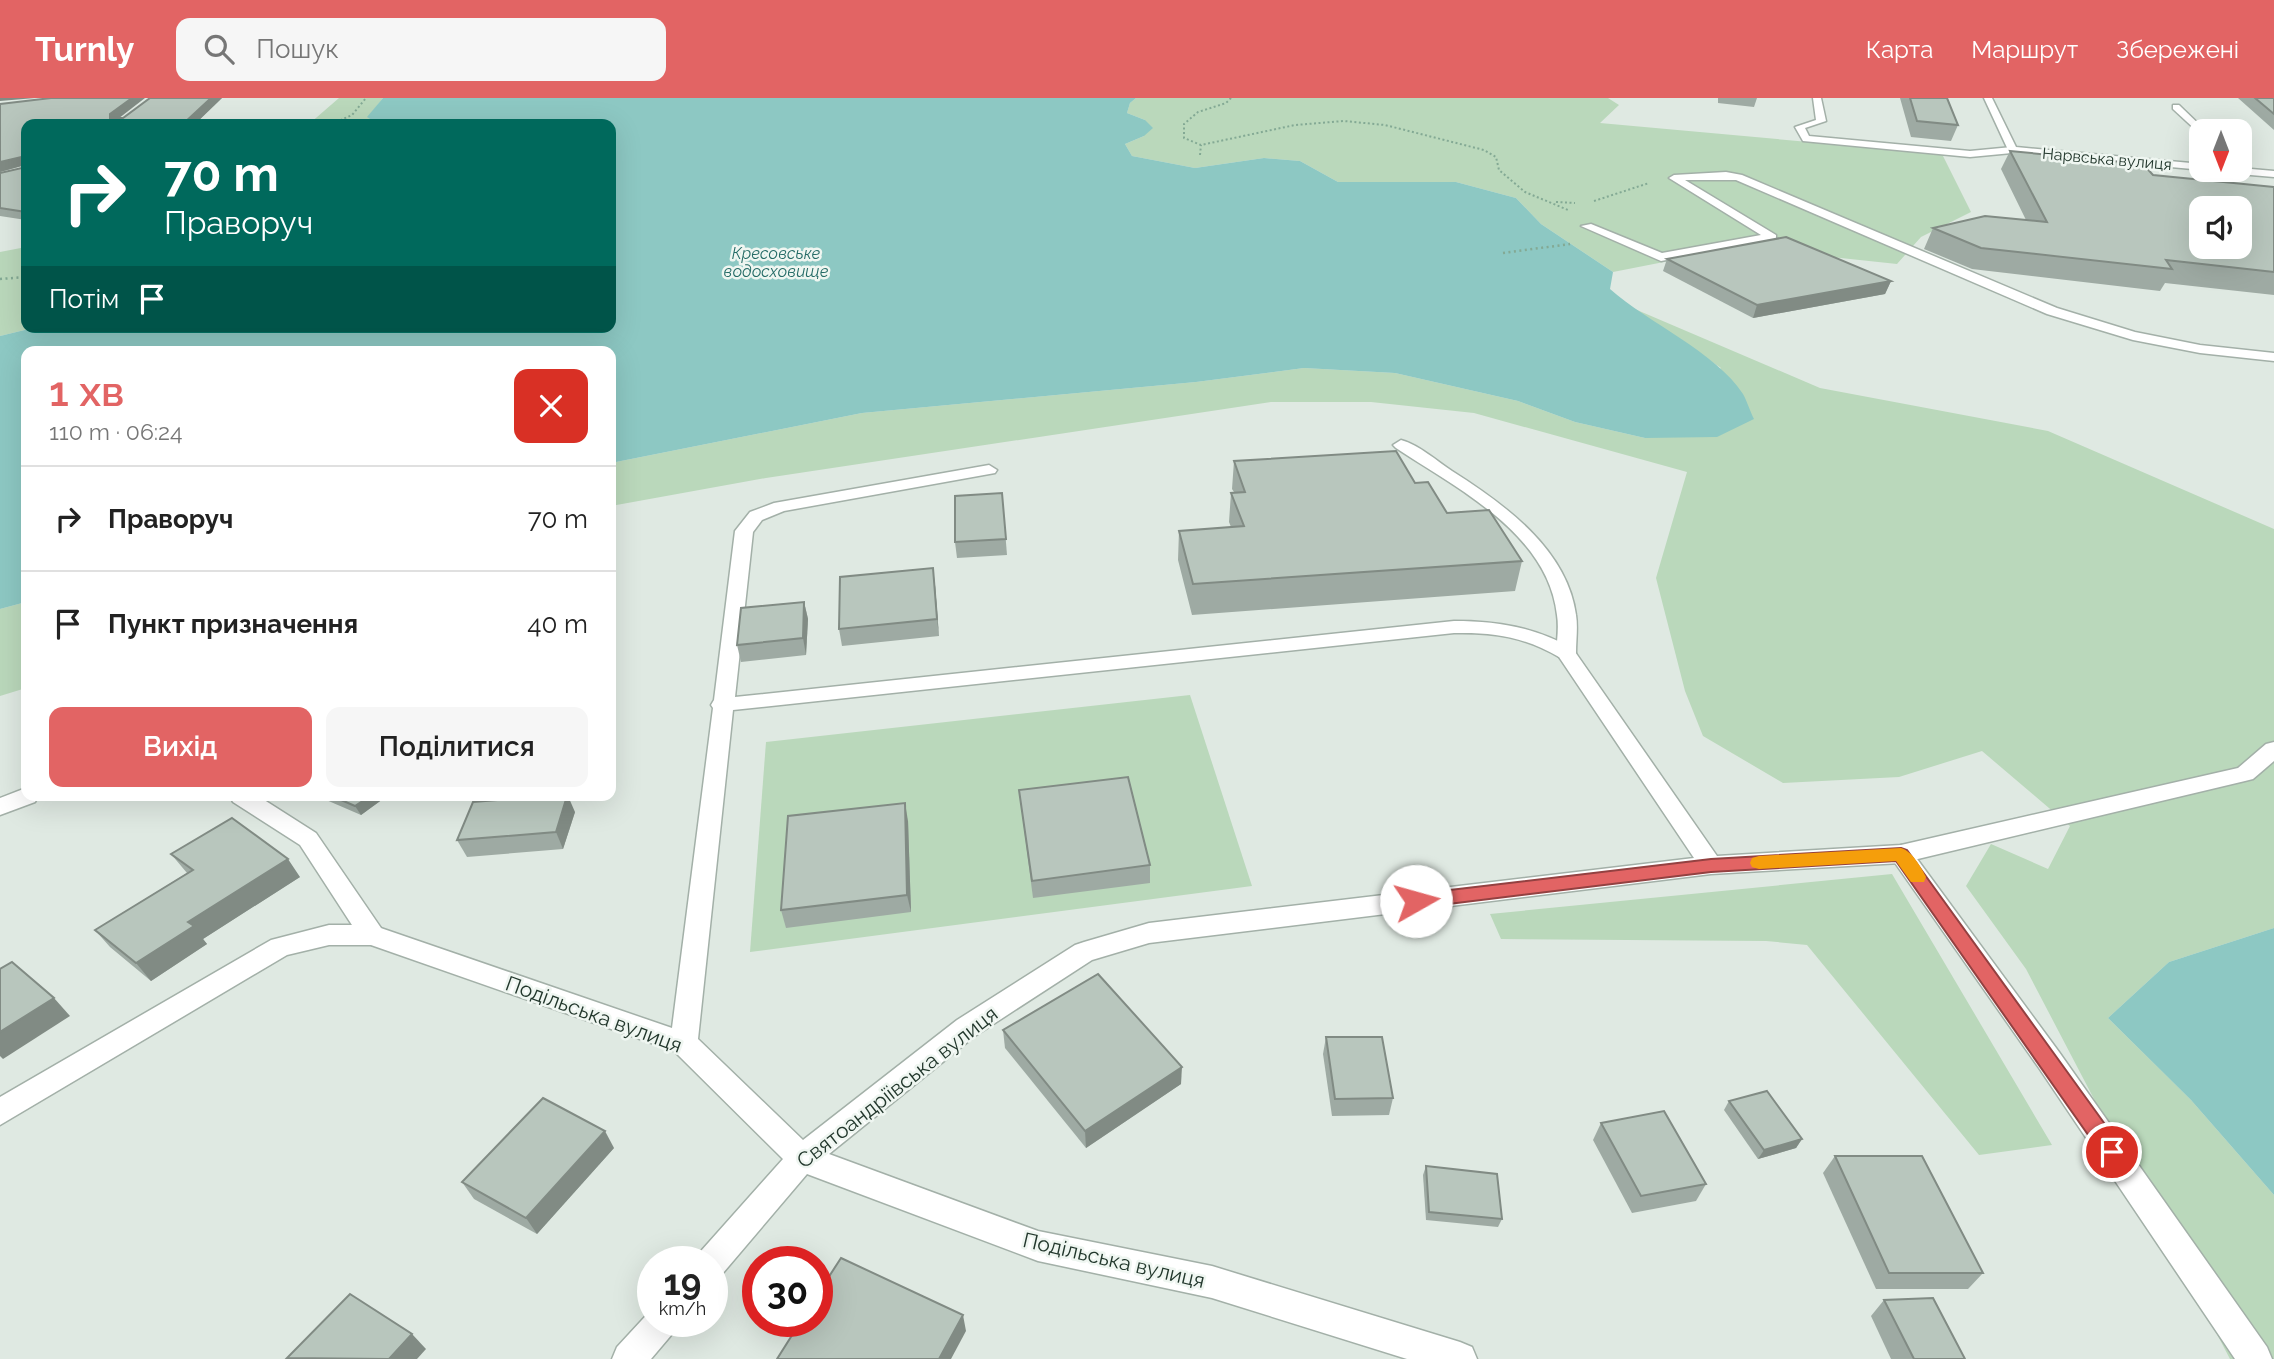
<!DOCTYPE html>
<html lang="uk">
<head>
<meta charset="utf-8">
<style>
  body { margin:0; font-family:Raleway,sans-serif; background:#f6f6f6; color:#222; height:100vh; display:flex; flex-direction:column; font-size:26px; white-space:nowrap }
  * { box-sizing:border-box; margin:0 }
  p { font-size:23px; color:#767676 }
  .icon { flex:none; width:38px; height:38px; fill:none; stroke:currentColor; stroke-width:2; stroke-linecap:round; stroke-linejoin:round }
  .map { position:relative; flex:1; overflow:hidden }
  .sheet { position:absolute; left:21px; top:248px; width:595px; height:455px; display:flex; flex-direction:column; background:#fff; border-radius:14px; box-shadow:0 7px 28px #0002 }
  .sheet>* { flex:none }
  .hud { position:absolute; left:21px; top:21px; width:595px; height:214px; border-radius:14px; box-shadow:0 7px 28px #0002; background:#00695c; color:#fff; overflow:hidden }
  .needle { width:46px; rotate:180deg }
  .buttons { position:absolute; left:2189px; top:21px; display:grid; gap:14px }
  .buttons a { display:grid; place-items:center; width:63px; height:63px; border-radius:14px; background:#fff; box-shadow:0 7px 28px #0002; font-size:35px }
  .speed { position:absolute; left:637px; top:1148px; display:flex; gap:14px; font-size:35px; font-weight:700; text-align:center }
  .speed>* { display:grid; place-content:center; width:91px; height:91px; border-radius:50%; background:#fff; box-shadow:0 7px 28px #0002; line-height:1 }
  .speed small { font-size:18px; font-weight:400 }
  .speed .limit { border:10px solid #d22; background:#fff; color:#111 }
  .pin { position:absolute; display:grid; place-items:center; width:60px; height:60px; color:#fff; margin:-30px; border:4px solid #fff; border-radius:50%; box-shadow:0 2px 7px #0007 }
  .me { position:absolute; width:77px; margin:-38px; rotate:83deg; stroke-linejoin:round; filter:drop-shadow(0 0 5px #0008) }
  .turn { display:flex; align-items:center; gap:24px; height:147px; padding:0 28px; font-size:32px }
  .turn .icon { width:91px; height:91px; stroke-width:2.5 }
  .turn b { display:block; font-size:49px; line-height:60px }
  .then { display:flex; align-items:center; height:66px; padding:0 28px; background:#0003; gap:14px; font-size:26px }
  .round { display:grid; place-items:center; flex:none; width:74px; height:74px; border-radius:14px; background:#f6f6f6 }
  .headline { display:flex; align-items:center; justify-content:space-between; height:119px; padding:0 28px }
  h1 { font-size:42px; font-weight:600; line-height:52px; color:#e26464 }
  .action { display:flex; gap:14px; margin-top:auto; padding:14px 28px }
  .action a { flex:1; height:80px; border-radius:14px; background:#e26464; color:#fff; font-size:28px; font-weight:600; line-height:80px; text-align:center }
  .action a+a { background:#f6f6f6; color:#222 }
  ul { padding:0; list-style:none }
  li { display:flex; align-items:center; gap:21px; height:105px; padding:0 28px; border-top:2px solid #e0e0e0 }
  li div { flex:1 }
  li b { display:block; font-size:26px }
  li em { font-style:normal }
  header { display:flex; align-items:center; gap:42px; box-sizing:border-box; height:98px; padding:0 35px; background:#e26464; color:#fff }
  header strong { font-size:33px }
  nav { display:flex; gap:38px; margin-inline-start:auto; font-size:24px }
  .search { width:490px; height:63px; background:#f6f6f6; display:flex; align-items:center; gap:18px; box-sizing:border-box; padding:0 24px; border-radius:14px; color:#767676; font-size:26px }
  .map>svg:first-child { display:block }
  .green { fill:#bad8bb }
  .water { fill:#8dc8c3 }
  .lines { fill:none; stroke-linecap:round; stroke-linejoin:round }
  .lane-casing { stroke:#a3b0a8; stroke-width:3 }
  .street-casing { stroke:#a3b0a8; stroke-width:3 }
  .path-far1 { stroke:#83a994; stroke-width:2; stroke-dasharray:2 2.5; stroke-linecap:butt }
  .path { stroke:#83a994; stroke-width:2.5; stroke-dasharray:2 3.5; stroke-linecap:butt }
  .lane { fill:#fff; fill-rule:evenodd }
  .street { fill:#fff; fill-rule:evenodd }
  .wall { fill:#9eaaa3 }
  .shaded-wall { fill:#818b84 }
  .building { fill:#b8c6bd; stroke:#818b84; stroke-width:2; fill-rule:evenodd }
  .route { fill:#e26464; stroke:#934141; stroke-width:2 }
  .slow { fill:#f59e0b }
  .labels { text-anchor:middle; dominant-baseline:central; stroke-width:5; stroke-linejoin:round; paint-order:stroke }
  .far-street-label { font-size:16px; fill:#22372c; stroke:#eff6f1 }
  .far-water-label { font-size:16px; font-style:italic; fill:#246b66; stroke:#eff6f1 }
  .near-street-label { font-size:21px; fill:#22372c; stroke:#eff6f1 }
</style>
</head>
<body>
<header>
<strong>Turnly</strong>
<div class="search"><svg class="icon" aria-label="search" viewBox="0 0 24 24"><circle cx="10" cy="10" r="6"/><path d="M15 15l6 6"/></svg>Пошук</div>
<nav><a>Карта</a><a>Маршрут</a><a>Збережені</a></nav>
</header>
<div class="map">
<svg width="2274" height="1261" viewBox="0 0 2274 1261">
  <rect width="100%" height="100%" fill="#dfe9e2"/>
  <g class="green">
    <path d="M339,0H383L368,19L378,26H309Z"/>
    <path d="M1136,0H1608L1619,7L1600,25L1942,56L1971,114L1921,139L1897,166L1822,158L1781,141L1613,174L1541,126L1516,100L1456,84H1338L1300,63L1264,60L1195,70L1132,58L1125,46L1144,38L1145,22L1127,15L1130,5Z"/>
    <path d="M26,149V229H37L0,238V154Z"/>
    <path d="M1630,209L1820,290L2048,333L2274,431V830L2169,864L2108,920L2191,1002L2274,1097V1261H2230L2026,871L1966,788L1991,746L2048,771L2070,728L1982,653L1899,679L1783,685L1703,638L1685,593L1656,480L1687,374L1474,315L1371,304H1271L766,380L611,408V365L862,315L1196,284L1304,270L1395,275L1518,303L1575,324L1645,340L1721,270Z"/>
    <path d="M26,504V590L0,598V511Z"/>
    <path d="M1190,597L1252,788L750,854L766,644Z"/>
    <path d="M1892,776L2052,1047L1979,1057L1807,847L1766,843L1501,841L1490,816Z"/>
  </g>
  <g class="water">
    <path d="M383,0H1136L1130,5L1127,15L1145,22L1153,30L1144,38L1125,46L1132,58L1195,70L1264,60L1300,63L1338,84H1456L1516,100L1541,126L1613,174L1610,191C1648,225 1716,254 1743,296C1747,303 1750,313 1754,321L1717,339L1645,340L1575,324L1518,303L1395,275L1304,270L1196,284L862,315L611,365V254H26V504L0,511V238L37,229H611V26H378L367,19Z"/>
    <path d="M2274,830V1097L2191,1002L2108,920L2169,864Z"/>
  </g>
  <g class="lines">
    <g class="lane-casing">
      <g id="lane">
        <path d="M1813,0H1821L1826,23L1805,30L1809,38L1970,53L2012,49L2017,52L2012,55L1970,59L1803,43L1795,29L1816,22Z"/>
        <path d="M2173,7H2179L2206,33L2199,35L2173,11Z"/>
        <path d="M1726,74L1742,77L2057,210L2135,234L2200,247L2274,255V263L2200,255L2133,242L2047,216L1736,82H1685L1776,137V141L1661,163L1581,128L1591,126L1662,155L1761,137L1669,80L1674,77Z"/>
        <path d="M1401,342C1419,347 1437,363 1452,373C1504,406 1567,451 1576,517C1578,529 1576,542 1576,555L1573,559H1559L1556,555C1557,542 1559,529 1557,517C1548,435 1456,390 1396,350L1393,347Z"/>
        <path d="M26,690V698H38L35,704L0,717V700Z"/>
        <path d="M230,698H258L316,735L381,830L385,837L381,844L372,847L363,844L300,747L233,704Z"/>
        <path d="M1901,747L1909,750L2059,954L2267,1249L2272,1261H2235L2039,970L1893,762L1889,756L1893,750Z"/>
      </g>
    </g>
    <g class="street-casing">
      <g id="street">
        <path d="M1984,0H1992L2016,49L2202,66L2203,72L2009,54Z"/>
        <path d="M2240,70L2274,73V79L2227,75L2222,72Z"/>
        <path d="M989,367L997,372L995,375L784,413L762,422L753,434L735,599L1454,523C1497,523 1535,529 1573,551L1717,758L1901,747L2238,670L2266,646L2274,644V663L2253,681L2245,683L1901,765L1711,776L1149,845L1092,862L975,938L829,1056L1038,1133L1212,1168L1460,1244L1472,1249L1477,1261H1407L1212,1200L1038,1163L807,1076L723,1175L712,1179V1164H696L701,1153L783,1061L674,953L371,847H329L287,857L0,1027V999L271,842L329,827H372L672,930L713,610L711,607L714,602L735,433L750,414L774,405ZM1454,535C1493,534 1525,539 1559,559L1694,760L1149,825L1084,844L1075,847L957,922L803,1042L698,941L733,612Z"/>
        <path d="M653,1210V1223H677L673,1235L651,1261H612L617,1249Z"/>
      </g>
    </g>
    <g class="path-far1">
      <path d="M1231,0L1226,5L1198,14L1184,26V40L1201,47L1295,27L1344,23L1385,27L1484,52L1496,59L1499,72L1525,94L1568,112"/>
      <path d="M332,26L352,17L366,0"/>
      <path d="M1200,57L1201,47"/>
      <path d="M1594,103L1649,85"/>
      <path d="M1556,104L1575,105"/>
    </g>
    <g class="path">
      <path d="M1503,155L1570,146"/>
      <path d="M0,181L26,179"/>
    </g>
    <use href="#lane" class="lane"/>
    <use href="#street" class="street"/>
  </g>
  <g class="wall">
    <path d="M150,0H222L195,26H26V122L0,118V75L22,70V68L0,74V6L123,20Z"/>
    <path d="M1718,0H1757L1754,9L1718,5Z"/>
    <path d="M1900,0H1947L1958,27L1951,43L1911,39Z"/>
    <path d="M2238,0H2274V32Z"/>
    <path d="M2010,53L2153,77L2274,89V197L2165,185L2160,193L1972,171L1924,151L1933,130L2026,122L2001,71Z"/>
    <path d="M1667,161L1891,183L1885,196L1753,220L1663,173Z"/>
    <path d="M1234,363L1415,385L1447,415L1522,463L1515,493L1192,517L1178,462L1179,433L1231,429L1229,424L1231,395L1234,394L1232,391Z"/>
    <path d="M1002,395L1007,457L957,460L955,444Z"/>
    <path d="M935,487L939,538L842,548L839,531Z"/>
    <path d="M804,504L808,521L806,557L741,564L737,547Z"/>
    <path d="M1019,692L1150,767V785L1033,800Z"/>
    <path d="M317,698H387L361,717Z"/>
    <path d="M575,714L563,751L467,759L457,742Z"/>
    <path d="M908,723L911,814L786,830L781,812Z"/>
    <path d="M171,756L300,779L203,841L207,846L151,883L110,849L95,832L187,775Z"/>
    <path d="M1003,932L1181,986L1086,1050L1005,950Z"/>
    <path d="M1326,939L1393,1000L1389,1017L1332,1018L1323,956Z"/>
    <path d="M1729,1003L1802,1041L1796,1050L1758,1061L1724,1012Z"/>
    <path d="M1601,1025L1706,1086L1696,1103L1632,1115L1593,1042Z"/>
    <path d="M614,1050L537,1136L474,1101L462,1084Z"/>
    <path d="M1835,1058L1983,1175L1968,1191H1876L1823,1075Z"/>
    <path d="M1426,1068L1502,1121L1498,1129L1426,1122L1423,1077Z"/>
    <path d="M1884,1202L1965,1261H1891L1871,1218Z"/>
  </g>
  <g class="shaded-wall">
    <path d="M0,0H35L0,3Z"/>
    <path d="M132,0H145L114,24L110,20V16Z"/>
    <path d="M211,0H222L195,26H183Z"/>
    <path d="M21,59L25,67L0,74V64Z"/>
    <path d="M1891,183L1885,196L1753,220L1757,207Z"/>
    <path d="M933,470L935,487L939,538L937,521Z"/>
    <path d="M804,504L808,521L806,557L803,540Z"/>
    <path d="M370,698H387L361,717L355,708Z"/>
    <path d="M567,698H568L575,714L563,751L556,734Z"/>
    <path d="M905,705L908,723L911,814L907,797Z"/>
    <path d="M288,761L300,779L203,841L207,846L151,883L136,865L188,824Z"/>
    <path d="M54,900L70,918L3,961L0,958V934Z"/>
    <path d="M1182,969L1181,986L1086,1050L1085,1033Z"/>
    <path d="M605,1033L614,1050L537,1136L526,1120Z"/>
    <path d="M1802,1041L1796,1050L1758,1061L1764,1052Z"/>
    <path d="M963,1217L966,1233L951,1261H939Z"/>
    <path d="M412,1236L426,1251L417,1261H389Z"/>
  </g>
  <g class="building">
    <path d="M51,0H132L110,16V20H123L150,0H211L183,26H26V114L0,110V75L22,70L24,62L21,59L0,64V6Z"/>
    <path d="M1910,0H1947L1958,27L1917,23Z"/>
    <path d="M2255,0H2274V16Z"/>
    <path d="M2010,53L2143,66L2153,77L2274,89V174L2166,162L2172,171L1981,150L1933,130L1985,118L2047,124ZM2202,110H2240V149H2202Z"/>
    <path d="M1786,139L1891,183L1757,207L1667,161Z"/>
    <path d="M1396,353L1415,385L1428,384L1447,415L1489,412L1522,463L1193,486L1179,433L1244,428L1231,395L1245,394L1234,363Z"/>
    <path d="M1002,395L1006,441L955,444V398Z"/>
    <path d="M933,470L937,521L839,531L840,479Z"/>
    <path d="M804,504L803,540L737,547L741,510Z"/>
    <path d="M1128,679L1150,767L1032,783L1019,692Z"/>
    <path d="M332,698H370L355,708Z"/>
    <path d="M547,698H567L556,734L457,742L473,704Z"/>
    <path d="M905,705L907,797L781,812L788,718Z"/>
    <path d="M232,720L288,761L188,824L194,828L136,865L95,832L193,772L171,756Z"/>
    <path d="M12,864L54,900L0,934V871Z"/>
    <path d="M1098,876L1182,969L1085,1033L1003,932Z"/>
    <path d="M1326,939H1382L1393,1000L1335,1001Z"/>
    <path d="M1767,993L1802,1041L1764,1052L1729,1003Z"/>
    <path d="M543,1000L605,1033L526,1120L462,1084Z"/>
    <path d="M1664,1013L1706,1086L1641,1098L1601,1025Z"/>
    <path d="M1835,1058H1922L1983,1175H1889Z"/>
    <path d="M1426,1068L1497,1076L1502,1121L1429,1114Z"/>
    <path d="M841,1160L963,1217L939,1261H777L801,1223H817V1197Z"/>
    <path d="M350,1196L412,1236L389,1261L287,1260Z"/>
    <path d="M1933,1200L1965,1261H1914L1884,1202Z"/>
  </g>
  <path class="route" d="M1901,750L1907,752L2120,1047L2124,1054L2120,1061L2112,1064L2105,1061L1896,763L1711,774L1416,810L1410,808L1407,803L1410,798L1416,796L1711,761Z"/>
  <path class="slow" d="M1901,750C1912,753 1921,769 1926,779L1924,784H1911L1896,763L1759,771L1752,769L1750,765L1752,760L1759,758Z"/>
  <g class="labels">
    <g class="far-street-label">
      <text transform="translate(2107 61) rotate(5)">Нарвська вулиця</text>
    </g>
    <g class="far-water-label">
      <text x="776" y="155">Кресовське<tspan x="776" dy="18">водосховище</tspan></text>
    </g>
    <g class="near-street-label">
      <text transform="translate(594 916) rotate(20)">Подільська вулиця</text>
      <text transform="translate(897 989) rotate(-38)">Святоандріївська вулиця</text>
      <text transform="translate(1114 1162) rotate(13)">Подільська вулиця</text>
    </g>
  </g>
</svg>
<div class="buttons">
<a><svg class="needle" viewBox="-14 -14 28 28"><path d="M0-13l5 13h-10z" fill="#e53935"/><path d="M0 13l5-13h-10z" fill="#767676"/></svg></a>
<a><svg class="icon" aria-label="sound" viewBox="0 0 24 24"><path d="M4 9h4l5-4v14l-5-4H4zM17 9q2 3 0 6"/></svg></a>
</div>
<div class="speed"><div>19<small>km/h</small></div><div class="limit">30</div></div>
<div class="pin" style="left:2112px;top:1054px;background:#d93025"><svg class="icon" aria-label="arrive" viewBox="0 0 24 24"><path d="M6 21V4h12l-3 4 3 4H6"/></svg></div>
<svg class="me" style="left:1416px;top:803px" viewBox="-20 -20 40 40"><circle r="19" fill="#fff"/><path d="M0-13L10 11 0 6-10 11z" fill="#e26464"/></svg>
<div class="hud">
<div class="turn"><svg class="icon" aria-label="right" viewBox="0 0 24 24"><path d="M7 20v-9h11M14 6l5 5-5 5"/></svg><div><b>70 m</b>Праворуч</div></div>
<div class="then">Потім<svg class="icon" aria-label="arrive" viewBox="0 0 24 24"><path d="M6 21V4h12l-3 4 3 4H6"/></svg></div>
</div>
<section class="sheet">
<div class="headline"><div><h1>1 хв</h1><p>110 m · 06:24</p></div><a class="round" style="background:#d93025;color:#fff"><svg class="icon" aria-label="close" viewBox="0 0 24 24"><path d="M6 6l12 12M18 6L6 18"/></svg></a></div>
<ul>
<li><svg class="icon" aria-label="right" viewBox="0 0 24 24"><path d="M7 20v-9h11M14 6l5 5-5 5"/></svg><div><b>Праворуч</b></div><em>70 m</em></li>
<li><svg class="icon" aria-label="arrive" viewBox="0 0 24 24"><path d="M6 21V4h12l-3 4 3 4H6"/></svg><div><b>Пункт призначення</b></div><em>40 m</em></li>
</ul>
<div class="action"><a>Вихід</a><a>Поділитися</a></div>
</section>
</div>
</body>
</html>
